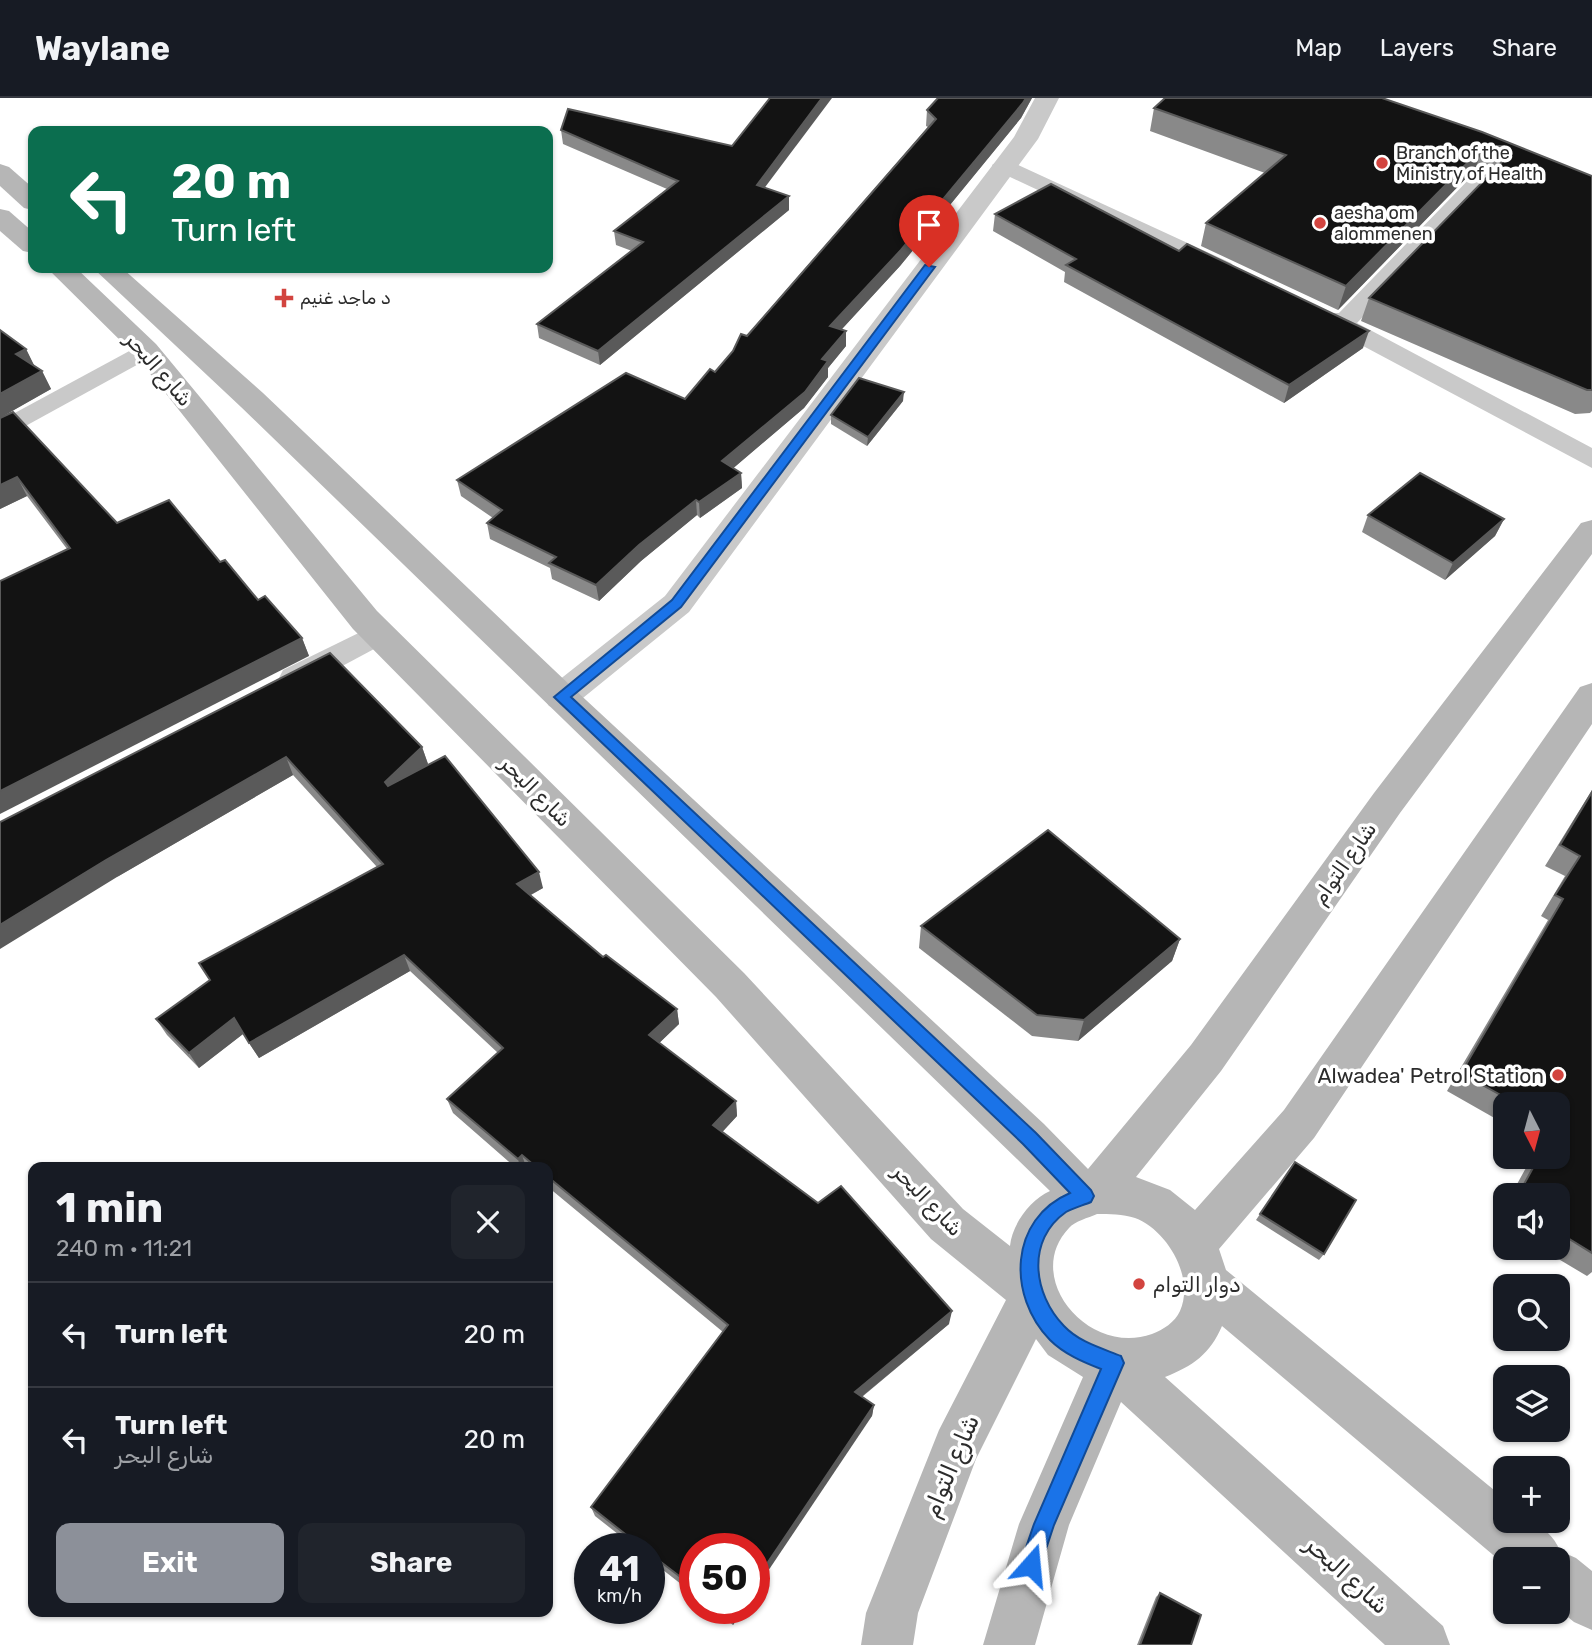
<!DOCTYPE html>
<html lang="en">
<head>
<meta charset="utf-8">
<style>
  body { margin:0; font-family:Rubik,Vazirmatn,sans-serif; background:#20242c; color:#f1f3f6; height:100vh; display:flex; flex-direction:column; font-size:26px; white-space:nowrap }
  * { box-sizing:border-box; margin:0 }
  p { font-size:23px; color:#9ea1a6 }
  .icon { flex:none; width:38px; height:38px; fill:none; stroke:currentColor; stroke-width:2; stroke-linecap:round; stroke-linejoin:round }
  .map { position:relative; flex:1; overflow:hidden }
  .sheet { position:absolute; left:28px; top:1064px; width:525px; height:455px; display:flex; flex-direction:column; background:#171b24; border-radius:14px; box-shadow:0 2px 5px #0004 }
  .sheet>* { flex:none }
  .top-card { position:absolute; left:28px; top:28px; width:525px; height:147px; border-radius:14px; box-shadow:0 2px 5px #0004; background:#0b6e4f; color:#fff; overflow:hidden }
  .needle { width:46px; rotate:174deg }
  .fabs { position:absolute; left:1493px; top:994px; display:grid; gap:14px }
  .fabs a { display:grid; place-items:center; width:77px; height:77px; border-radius:14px; background:#171b24; box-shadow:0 2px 5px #0004; font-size:35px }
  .speed { position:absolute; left:574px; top:1435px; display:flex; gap:14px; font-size:35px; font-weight:700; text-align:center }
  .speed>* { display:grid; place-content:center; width:91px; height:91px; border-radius:50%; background:#171b24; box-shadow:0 2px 5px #0004; line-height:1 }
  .speed small { font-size:18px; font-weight:400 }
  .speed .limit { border:10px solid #d22; background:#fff; color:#111 }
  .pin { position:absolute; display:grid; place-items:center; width:60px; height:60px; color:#fff; margin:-72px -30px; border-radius:50% 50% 50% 0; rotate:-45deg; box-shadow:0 0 7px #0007 }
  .pin .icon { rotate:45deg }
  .me { position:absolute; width:77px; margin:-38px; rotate:18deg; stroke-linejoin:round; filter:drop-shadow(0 0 5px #0008) }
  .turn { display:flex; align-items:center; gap:24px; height:147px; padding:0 28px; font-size:32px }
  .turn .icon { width:91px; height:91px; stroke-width:2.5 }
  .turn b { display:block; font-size:49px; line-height:60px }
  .round { display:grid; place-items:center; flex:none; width:74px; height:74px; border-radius:14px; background:#20242c }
  .summary { display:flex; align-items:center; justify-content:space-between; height:119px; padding:0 28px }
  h1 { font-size:42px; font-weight:700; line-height:52px }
  .primary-button { display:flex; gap:14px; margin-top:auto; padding:14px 28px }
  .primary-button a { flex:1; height:80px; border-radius:14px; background:#8c9099; color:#fff; font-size:28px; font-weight:700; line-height:80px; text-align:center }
  .primary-button a+a { background:#20242c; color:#f1f3f6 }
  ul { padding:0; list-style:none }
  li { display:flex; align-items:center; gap:21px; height:105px; padding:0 28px; border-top:2px solid #363941 }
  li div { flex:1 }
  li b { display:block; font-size:26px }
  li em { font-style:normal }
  header { display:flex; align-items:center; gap:42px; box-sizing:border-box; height:98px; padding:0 35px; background:#171b24; border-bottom:2px solid #363941 }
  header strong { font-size:33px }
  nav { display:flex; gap:38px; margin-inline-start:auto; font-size:24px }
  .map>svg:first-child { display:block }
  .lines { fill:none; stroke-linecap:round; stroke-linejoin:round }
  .service { fill:#c9c9c9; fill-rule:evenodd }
  .minor { fill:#c9c9c9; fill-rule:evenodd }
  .secondary { fill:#b6b6b6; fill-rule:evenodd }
  .wall { fill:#898989 }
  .shaded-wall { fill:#5a5a5a }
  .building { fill:#131313; stroke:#5a5a5a; stroke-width:2 }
  .route { fill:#1a73e8; stroke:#114b97; stroke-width:2 }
  .poi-dot { fill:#d2443f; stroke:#fff; stroke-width:2.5 }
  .labels { text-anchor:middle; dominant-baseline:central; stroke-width:7; stroke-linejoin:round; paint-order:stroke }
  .far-poi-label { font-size:18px; fill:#2c2c2c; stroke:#fff; text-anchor:start }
  .street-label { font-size:21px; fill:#2c2c2c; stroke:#fff }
  .poi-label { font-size:21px; fill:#2c2c2c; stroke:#fff; text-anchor:end }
  .near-street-label { font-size:24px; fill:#2c2c2c; stroke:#fff }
</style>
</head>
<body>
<header>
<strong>Waylane</strong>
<nav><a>Map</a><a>Layers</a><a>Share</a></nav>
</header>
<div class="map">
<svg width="1592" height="1547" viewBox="0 0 1592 1547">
  <rect width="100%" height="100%" fill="#fff"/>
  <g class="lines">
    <g class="service">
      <path d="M1003,60L1231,165L1235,170L1231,175H1215L995,72L992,67Z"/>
      <path d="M1485,71L1496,78L1493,83L1357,225L1592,350V370L1320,225L1317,220L1320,215H1339L1477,73Z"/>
      <path d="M146,244L155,247L158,252L155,257L0,342V323Z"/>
      <path d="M379,525L389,529L394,536L389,543L305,588L294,591L283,588L279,580L283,572Z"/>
    </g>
    <path class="minor" d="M1035,0H1059L1038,41L689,514L573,608L561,612L549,608L543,599L549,590L665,498L1014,39Z"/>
    <g class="secondary">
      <path d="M0,66L9,69L33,90V112L24,110L0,88Z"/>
      <path d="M0,111L9,113L33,134V155L23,153L0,133Z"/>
      <path d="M47,170H76L156,246L377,513L744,875L963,1111L1010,1148C1012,1126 1031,1101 1050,1093L241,309L93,170H122L263,295L573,590L1044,1026L1088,1071L1191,947L1374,695L1581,425L1592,422V456L1400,715L1221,973L1136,1079L1170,1092L1195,1112L1284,1012L1580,589L1592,585V626L1314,1040L1219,1151L1226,1172L1505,1401V1423C1530,1423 1550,1428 1560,1453L1576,1460L1592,1473V1532L1574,1524L1558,1511V1461H1505V1467L1222,1228C1210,1256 1193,1268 1165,1279L1443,1528L1450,1547H1385L1121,1304L1069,1427L1035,1547H983L1019,1426L1083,1279L1048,1257L1036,1241L976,1361L918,1515L913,1547H861L866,1515L939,1332L1006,1202L931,1141L716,899L353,531L136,258ZM1097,1116C1109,1116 1123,1116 1135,1120C1167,1132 1195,1179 1180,1213C1175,1224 1163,1232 1152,1236C1088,1259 1022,1179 1069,1130C1075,1123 1088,1120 1097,1116Z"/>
    </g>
  </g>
  <g class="wall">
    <path d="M938,0H1032L1021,20L900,168L842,231L846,233V248L828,270V279L804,310L733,370L741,375L742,390L700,420L697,417L641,463L599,503L552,481L550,470L490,441L487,425L493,420L461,398L457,382L685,301L715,274L928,29L926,28L927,12Z"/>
    <path d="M1382,0L1592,78V313L1590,315L1575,316L1361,223L1369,200L1494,72L1475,71L1338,212L1201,148L1206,125L1265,75L1150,33L1154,10Z"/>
    <path d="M561,32L765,90L789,98V112L600,267L539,240L537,226L632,153L616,147L614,133L667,91L563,46Z"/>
    <path d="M995,116L1363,250L1284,305L1064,184L1065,174L993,133Z"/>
    <path d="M0,232L26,251L34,268L42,273L51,291L1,319L117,425L220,464L258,502L302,540L309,558L67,451L27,398L0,411Z"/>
    <path d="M903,303L867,348L831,326V317Z"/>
    <path d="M1368,417L1504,421L1495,438L1445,482L1362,434Z"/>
    <path d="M330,555L422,649L428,666L425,668L543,790L531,797L603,859L677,911L679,926L659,945L736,1003L737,1018L722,1034L949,1226L862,1299L874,1307L872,1318L695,1451V1497L649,1461V1451H637L595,1418L591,1409L723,1234L548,1089V1069H515L453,1015L447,1001L498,955L410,873L259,960L243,936L199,970L167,937L156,921L377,769L293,677L117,779Z"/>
    <path d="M1592,692V1174L1587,1178L1540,1150H1558V1097H1511L1532,1059H1558V1006H1505V1026L1447,993L1548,822L1541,818L1565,778L1545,768Z"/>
    <path d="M921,828L1180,841L1172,863L1078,943L1032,938L919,850Z"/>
    <path d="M1295,1064L1324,1156L1319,1162L1256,1122Z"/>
    <path d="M1505,1109V1128L1497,1124Z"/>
    <path d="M1160,1495L1191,1547H1137L1156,1499Z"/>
    <path d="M712,1510H744L733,1527Z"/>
  </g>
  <g class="shaded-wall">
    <path d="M822,0H832L757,100V87Z"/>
    <path d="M1026,0H1032L1021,20L900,168L830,244V228Z"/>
    <path d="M1484,48L1475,71L1338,212L1346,188Z"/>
    <path d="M789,98V112L600,267L598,253Z"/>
    <path d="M846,233V248L828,270V279L804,310L723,379L722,363L822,261Z"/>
    <path d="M1369,233L1363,250L1284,305L1289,287Z"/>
    <path d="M26,251L35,269L16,256Z"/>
    <path d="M42,273L51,291L0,320V296Z"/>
    <path d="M904,294L903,303L867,348L868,339Z"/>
    <path d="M741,375L742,390L700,420L699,404Z"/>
    <path d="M17,379L27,398L0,411V387Z"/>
    <path d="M696,402L697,417L641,463L599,503L596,487L639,447Z"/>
    <path d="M1504,421L1495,438L1445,482L1453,465Z"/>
    <path d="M302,540L309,558L0,716V693Z"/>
    <path d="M422,649L428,666L391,701L385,684Z"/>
    <path d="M286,659L293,677L117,779L0,851V827L106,762Z"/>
    <path d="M539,774L543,790L521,802L517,786Z"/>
    <path d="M1180,841L1172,863L1078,943L1084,922Z"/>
    <path d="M404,857L410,873L259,960L249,945Z"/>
    <path d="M677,911L679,926L652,952L649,937Z"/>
    <path d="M234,920L243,936L199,970L189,955Z"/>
    <path d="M736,1003L737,1018L715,1042L713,1027Z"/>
    <path d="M522,1057L526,1069H520L518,1061Z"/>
    <path d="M952,1213L949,1226L854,1305L855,1294Z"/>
    <path d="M874,1307L872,1318L754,1494V1485Z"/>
    <path d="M738,1510H744L733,1527L732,1519Z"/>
  </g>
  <g class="building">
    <path d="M770,0H822L757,87L789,98L598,253L537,226L643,144L614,133L678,83L561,32L568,11L732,48Z"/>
    <path d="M938,0H1026L1023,5L901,152L830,228L846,233L822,261L828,263L805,294L722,363L741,375L699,404L696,402L639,447L596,487L549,465L556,459L487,425L502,412L457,382L626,275L685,301L710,271L715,274L733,253L741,236L747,238L936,21L927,12Z"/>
    <path d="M1165,0H1382L1482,34L1592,78V292H1587L1369,200L1504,62L1507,56L1504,48H1484L1346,188L1206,125L1286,57L1154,10Z"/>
    <path d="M1051,86L1179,153L1187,146L1369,233L1289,287L1066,167L1076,161L995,116Z"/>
    <path d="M0,232L26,251L16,256L42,273L0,296Z"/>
    <path d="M859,280L904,294L868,339L831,317Z"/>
    <path d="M13,314L117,425L169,402L220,464L225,462L258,502L265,498L302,540L0,693V483L70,450L17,379L0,387V320Z"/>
    <path d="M1420,375L1504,421L1453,465L1368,417Z"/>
    <path d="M330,555L422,649L385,684L388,688L445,658L539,774L517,786L603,859L606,857L677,911L649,937L736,1003L713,1027L818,1105L841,1088L952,1213L855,1294L874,1307L754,1485V1451H695V1490L649,1455V1451H644L591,1409L728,1227L548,1079V1069H536L522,1057L518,1061L447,1001L503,950L404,857L249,945L234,920L189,955L156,921L210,882L199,865L383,766L286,659L106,762L0,827V724Z"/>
    <path d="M1592,694V1155L1558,1134V1097H1518L1539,1059H1558V1006H1517L1461,975L1563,801L1555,797L1580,758L1560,747Z"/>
    <path d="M1048,732L1180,841L1084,922L1037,917L921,828Z"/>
    <path d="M1295,1064L1356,1102L1324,1156L1260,1116Z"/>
    <path d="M1160,1495L1201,1517L1191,1547H1140Z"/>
    <path d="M720,1510H738L732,1519Z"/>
  </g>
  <path class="route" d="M925,167L935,169L681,509L571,599L1036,1035L1091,1092L1094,1098L1091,1104C1084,1107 1073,1110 1066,1114C1026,1142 1033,1196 1064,1228C1079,1244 1101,1250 1121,1258L1124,1265L1054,1427L1038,1475L1031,1478L1023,1475L1020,1467L1034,1426L1101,1271C1083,1264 1064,1256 1050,1242C1007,1198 1009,1121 1070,1095L1023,1046L554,599L672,502Z"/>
  <g class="poi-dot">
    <circle cx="1382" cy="65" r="7"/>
    <circle cx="1320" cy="125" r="7"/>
    <path d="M280.5 189.5h7v7h7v7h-7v7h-7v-7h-7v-7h7z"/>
    <circle cx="1558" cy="977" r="7"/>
    <circle cx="1139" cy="1186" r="7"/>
  </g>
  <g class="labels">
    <g class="far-poi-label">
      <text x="1396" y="55">Branch of the<tspan x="1396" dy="21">Ministry of Health</tspan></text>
      <text x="1334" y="115">aesha om<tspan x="1334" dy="21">alommenen</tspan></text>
      <text x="300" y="200">د ماجد غنيم</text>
    </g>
    <g class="street-label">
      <text transform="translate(159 271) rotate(49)">شارع البحر</text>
      <text transform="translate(536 693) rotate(45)">شارع البحر</text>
      <text transform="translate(1344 765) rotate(-55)">شارع التوام</text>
      <text transform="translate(928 1102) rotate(46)">شارع البحر</text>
    </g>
    <g class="poi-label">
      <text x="1544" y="977">Alwadea' Petrol Station</text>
      <text x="1153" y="1186" text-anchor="start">دوار التوام</text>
    </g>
    <g class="near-street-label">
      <text transform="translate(951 1368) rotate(-67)">شارع التوام</text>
      <text transform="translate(1347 1477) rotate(42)">شارع البحر</text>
    </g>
  </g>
</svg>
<div class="fabs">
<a><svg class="needle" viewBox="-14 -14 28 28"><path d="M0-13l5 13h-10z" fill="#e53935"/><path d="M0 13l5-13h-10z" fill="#9ea1a6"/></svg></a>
<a><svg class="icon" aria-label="sound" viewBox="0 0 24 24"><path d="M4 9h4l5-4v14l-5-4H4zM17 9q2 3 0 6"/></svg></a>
<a><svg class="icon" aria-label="search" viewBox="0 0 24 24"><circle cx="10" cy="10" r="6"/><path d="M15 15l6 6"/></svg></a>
<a><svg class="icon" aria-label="layers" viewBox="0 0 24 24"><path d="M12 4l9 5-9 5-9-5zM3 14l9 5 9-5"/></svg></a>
<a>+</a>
<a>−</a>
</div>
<div class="speed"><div>41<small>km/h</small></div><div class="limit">50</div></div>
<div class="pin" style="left:929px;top:169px;background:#d93025"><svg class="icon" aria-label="arrive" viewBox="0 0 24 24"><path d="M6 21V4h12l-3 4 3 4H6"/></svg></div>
<svg class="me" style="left:1031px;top:1467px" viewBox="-20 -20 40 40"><path d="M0-17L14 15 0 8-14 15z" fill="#1a73e8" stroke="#fff" stroke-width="4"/></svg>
<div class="top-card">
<div class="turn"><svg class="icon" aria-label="left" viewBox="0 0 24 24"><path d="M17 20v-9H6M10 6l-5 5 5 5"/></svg><div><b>20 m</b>Turn left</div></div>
</div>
<section class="sheet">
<div class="summary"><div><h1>1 min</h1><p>240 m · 11:21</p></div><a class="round"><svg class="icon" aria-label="close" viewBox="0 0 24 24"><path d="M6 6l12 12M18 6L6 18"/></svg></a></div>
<ul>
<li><svg class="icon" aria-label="left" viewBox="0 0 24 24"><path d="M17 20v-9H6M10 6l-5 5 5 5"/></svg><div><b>Turn left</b></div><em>20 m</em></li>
<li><svg class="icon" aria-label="left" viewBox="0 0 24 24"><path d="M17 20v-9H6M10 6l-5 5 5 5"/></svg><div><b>Turn left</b><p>شارع البحر</p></div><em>20 m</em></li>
</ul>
<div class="primary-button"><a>Exit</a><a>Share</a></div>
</section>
</div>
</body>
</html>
